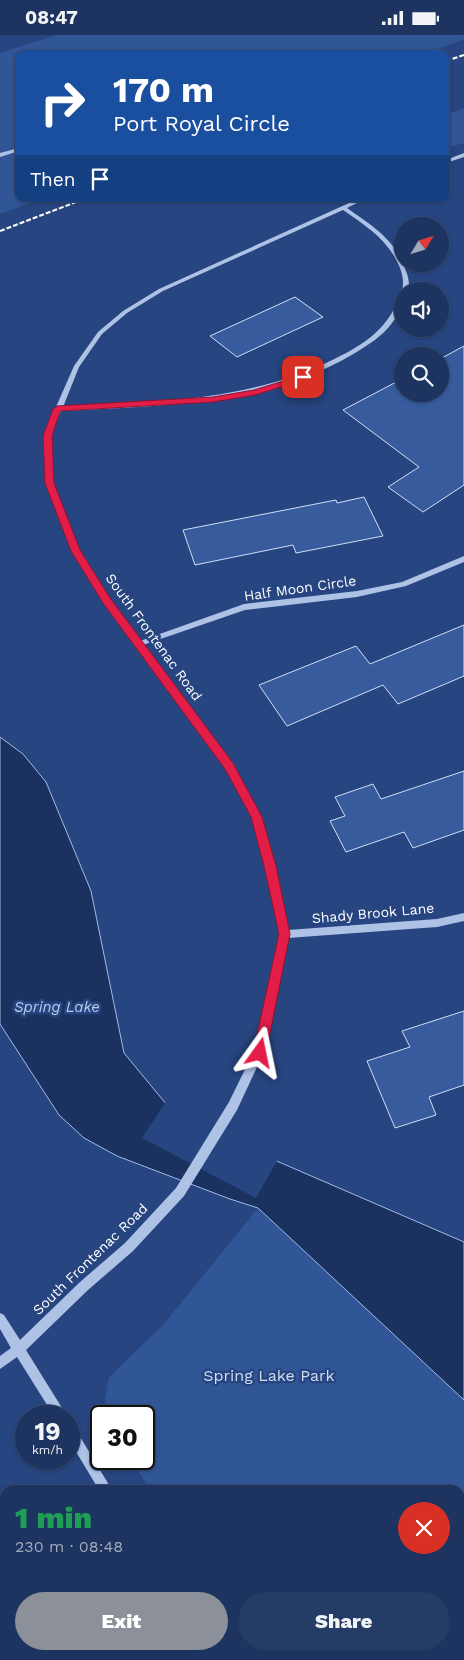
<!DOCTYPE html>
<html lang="en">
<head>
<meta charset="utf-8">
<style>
  body { margin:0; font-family:"Work Sans",sans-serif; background:#253c66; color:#f1f3f6; height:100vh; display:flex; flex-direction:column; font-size:19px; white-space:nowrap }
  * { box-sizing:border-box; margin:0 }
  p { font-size:16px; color:#a0aabd }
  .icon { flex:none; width:28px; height:28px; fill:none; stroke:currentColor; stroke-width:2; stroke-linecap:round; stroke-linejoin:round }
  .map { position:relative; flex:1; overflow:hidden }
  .panel { position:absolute; left:0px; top:1450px; width:465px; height:175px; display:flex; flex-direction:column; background:#1d3460; border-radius:15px 15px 0 0; box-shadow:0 1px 4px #0004,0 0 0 1px #3b4f75 }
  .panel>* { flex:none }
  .hud { position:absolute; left:15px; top:15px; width:435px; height:152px; border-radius:10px; box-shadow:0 1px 4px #0004,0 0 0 1px #3b4f75; background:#1a4fa0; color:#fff; overflow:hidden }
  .needle { width:32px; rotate:52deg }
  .fabs { position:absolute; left:394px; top:182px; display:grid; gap:10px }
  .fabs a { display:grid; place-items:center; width:55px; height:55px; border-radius:50%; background:#1d3460; box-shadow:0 1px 4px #0004,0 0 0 1px #3b4f75; font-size:25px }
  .speed { position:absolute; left:15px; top:1370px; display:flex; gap:10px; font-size:25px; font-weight:700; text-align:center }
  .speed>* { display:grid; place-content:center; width:65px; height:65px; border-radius:50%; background:#1d3460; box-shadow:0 1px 4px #0004,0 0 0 1px #3b4f75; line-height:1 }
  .speed small { font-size:12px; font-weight:400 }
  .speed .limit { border:2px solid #111; border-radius:8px; background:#fff; color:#111 }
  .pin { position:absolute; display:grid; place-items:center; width:42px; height:42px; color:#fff; margin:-21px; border-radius:10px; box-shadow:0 2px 8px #0006 }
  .me { position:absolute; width:55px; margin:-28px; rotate:12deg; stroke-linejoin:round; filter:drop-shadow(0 0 4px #0008) }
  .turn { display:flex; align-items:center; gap:18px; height:105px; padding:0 15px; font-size:22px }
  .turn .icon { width:65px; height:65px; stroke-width:2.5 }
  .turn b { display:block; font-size:35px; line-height:42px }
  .then { display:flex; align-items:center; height:48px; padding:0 15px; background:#0003; gap:10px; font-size:19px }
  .round { display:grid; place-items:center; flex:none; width:52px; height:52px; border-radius:26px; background:#253c66 }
  .overview { display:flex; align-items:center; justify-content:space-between; height:85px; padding:0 15px }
  h1 { font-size:30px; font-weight:800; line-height:38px; color:#1e9e55 }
  .button { display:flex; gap:10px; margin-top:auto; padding:10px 15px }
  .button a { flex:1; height:58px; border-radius:30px; background:#8c9099; color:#fff; font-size:20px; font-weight:800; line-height:58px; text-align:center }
  .button a+a { background:#253c66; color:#f1f3f6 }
  .status { display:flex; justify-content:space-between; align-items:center; height:35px; padding:0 25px; background:#1d3460; direction:ltr }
  .status svg { height:14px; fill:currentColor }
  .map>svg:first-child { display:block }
  .green { fill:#315697 }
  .water { fill:#1b3261; stroke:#a2bbe6 }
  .pier { fill:#274580 }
  .building { fill:#375b9c; stroke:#d1def5 }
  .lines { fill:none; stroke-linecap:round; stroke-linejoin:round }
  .minor { fill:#aec2e6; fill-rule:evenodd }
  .rail { stroke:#fff; stroke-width:2; stroke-dasharray:5 2; stroke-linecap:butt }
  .route { fill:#e11d48; stroke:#92132f }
  .labels { text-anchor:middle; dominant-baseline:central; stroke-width:5; stroke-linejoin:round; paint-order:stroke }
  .street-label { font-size:14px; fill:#fff; stroke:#274580 }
  .water-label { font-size:15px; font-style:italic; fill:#b9cced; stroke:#274580 }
  .near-park-label { font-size:16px; fill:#d1def5; stroke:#274580 }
</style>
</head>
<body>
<div class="status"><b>08:47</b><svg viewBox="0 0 49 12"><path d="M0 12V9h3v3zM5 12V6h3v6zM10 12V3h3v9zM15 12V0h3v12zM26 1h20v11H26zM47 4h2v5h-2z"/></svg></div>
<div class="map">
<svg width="464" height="1625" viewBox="0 0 464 1625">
  <rect width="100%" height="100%" fill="#274580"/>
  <g class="green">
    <path d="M57,0H464V4L425,19H19V164H41L0,179V18Z"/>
    <path d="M464,73V108L446,113V80Z"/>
    <path d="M258,1173L464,1365V1625H257L254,1620H460V1455H150L131,1424H144V1381H108L105,1365L109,1342L163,1290Z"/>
    <path d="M0,1549L5,1558V1620H38L41,1625H0Z"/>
  </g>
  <path class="water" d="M0,702L23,719L46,747L91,856L124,1018L167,1070L228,1105L464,1207V1365L258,1173L230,1164L117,1121L84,1103L59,1080L0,989Z"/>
  <path class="pier" d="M167,1065L229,1103L278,1124L256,1163L142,1103Z"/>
  <g class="building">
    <path d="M295,262L323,282L237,322L210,301Z"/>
    <path d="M464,311V450L423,477L388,452L419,432L343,375L402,344V359H440V324Z"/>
    <path d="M364,462L383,501L296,518L293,510L195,530L183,495L336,465L337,468Z"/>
    <path d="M464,590V641L398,669L383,650L287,691L259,650L356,611L370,629Z"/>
    <path d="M464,736V795L413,813L404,797L346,817L330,786L345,781L335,762L373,749L381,764Z"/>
    <path d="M464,976V1050L429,1062L436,1080L395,1093L367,1026L410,1012L402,996Z"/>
  </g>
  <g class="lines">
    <g class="minor">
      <path d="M19,113V116L0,122V118Z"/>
      <path d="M464,118V122L446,128V125Z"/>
      <path d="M358,164H365L347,173C368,188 392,202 402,227C406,236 411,245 408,256H402C404,248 403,241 400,233C389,205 366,191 343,175L163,256L127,278L102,299L79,332L63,372C154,367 243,367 328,327C360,312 386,297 399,263L402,261C402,281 385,299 369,309C279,371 165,370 61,376L50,401L52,448L80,516L109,564L140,606L244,569L357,556L402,547L464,521V527L406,551L357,562L245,575L143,610L232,729L259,779L274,831L288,895L437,884L464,878V886L437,892L288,903L264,1017L237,1075L184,1161L133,1216L88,1255L26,1315L67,1381H54L17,1322L0,1334V1321L11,1313L0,1294V1278L4,1280L20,1305L80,1247L125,1208L176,1153L229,1067L254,1016L279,899L266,831L252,782L226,733L103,568L72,516L46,448L44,401L55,375L54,374L56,372L74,331L98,297L123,276L159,254Z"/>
      <path d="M69,1388L73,1390L112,1455H99L69,1405Z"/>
      <path d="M0,1478L5,1481V1499L0,1496Z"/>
      <path d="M69,1620H83L86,1625H72Z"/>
      <path d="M202,1620H216L219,1625H205Z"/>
    </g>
    <g class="rail">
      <path d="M446,26L464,20"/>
      <path d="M0,196L84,164"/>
    </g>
  </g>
  <path class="route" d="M303,340L307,342L306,344L255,360L213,367L60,376L52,401L54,448L80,515L110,563L233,728L262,782L276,831L290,899L266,1018L264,1022L260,1024L255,1022L253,1018L279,899L264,831L251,782L225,734L103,568L71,516L45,448L43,401L53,374L57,371L213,362L254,355Z"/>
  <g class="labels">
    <g class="street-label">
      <text transform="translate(300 553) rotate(-8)">Half Moon Circle</text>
      <text transform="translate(154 602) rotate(54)">South Frontenac Road</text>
      <text transform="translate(373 878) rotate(-5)">Shady Brook Lane</text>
      <text transform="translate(90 1224) rotate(-44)">South Frontenac Road</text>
    </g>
    <g class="water-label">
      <text x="57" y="972">Spring Lake</text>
    </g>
    <g class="near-park-label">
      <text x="269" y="1340">Spring Lake Park</text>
    </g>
  </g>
</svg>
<div class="fabs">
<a><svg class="needle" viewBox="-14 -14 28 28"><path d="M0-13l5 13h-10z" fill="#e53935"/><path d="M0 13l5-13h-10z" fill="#a0aabd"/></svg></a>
<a><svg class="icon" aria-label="sound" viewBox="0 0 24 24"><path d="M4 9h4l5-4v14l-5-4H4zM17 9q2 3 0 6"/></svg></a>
<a><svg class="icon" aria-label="search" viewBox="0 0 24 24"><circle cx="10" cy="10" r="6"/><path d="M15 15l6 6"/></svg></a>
</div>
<div class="speed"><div>19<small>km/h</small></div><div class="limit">30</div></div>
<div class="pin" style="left:303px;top:342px;background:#d93025"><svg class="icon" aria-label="arrive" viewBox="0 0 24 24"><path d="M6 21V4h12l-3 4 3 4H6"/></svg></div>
<svg class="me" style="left:260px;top:1018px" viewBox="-20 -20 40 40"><path d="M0-17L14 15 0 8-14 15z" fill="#e11d48" stroke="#fff" stroke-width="4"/></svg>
<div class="hud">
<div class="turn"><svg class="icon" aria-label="right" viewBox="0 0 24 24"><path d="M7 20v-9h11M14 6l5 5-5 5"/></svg><div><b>170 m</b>Port Royal Circle</div></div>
<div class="then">Then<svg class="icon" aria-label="arrive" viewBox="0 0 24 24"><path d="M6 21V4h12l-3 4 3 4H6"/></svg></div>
</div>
<section class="panel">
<div class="overview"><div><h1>1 min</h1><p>230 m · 08:48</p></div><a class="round" style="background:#d93025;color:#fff"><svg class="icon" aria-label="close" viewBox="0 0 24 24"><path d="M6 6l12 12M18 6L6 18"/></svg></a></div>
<div class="button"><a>Exit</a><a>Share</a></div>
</section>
</div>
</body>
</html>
